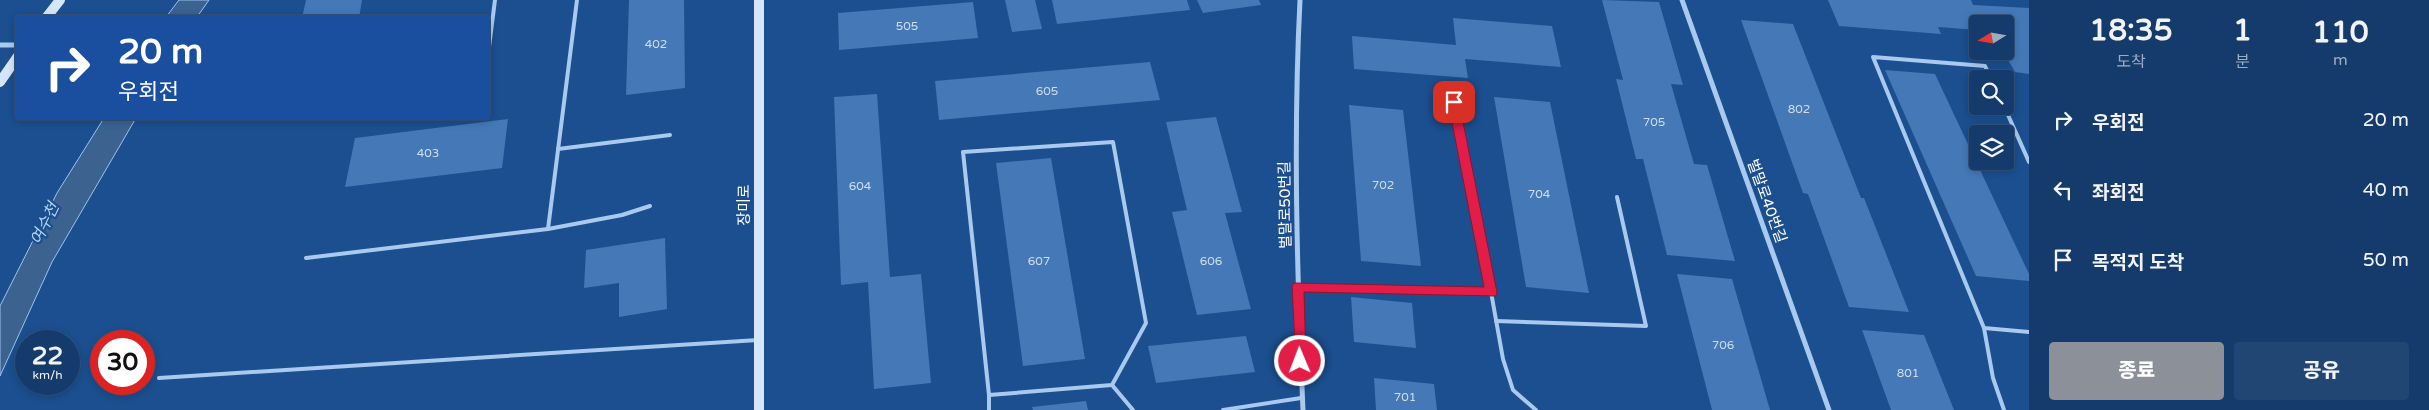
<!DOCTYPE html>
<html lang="ko">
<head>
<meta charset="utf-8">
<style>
  body { margin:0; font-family:"Varela Round","Noto Sans KR",sans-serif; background:#214673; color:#f1f3f6; height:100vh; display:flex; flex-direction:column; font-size:19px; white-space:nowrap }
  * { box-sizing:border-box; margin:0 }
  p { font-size:16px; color:#9dadc1 }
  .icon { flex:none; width:28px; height:28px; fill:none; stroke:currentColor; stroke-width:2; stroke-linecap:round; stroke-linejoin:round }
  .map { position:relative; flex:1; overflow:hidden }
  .sheet { display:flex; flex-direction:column; background:#143b6b; width:400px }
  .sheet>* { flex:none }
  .banner { position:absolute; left:15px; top:15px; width:475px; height:105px; border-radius:5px; box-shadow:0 2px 8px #0003,0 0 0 1px #33557e; background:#1a4fa0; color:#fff; overflow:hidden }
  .needle { width:32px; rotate:259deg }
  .controls { position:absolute; left:1969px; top:15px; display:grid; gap:10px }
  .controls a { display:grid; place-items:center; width:45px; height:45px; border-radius:5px; background:#143b6b; box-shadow:0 2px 8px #0003,0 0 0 1px #33557e; font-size:25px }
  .speed { position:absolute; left:15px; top:330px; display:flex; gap:10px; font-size:25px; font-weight:700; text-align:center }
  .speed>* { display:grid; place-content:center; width:65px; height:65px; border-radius:50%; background:#143b6b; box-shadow:0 2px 8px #0003,0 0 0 1px #33557e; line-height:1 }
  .speed small { font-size:12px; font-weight:400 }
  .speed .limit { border:8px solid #d22; background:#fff; color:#111 }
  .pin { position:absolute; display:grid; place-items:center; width:42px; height:42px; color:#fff; margin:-21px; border-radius:10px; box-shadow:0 2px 8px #0006 }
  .me { position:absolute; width:55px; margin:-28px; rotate:359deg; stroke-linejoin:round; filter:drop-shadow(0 0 4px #0008) }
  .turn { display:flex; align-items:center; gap:18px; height:105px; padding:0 20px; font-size:22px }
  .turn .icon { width:65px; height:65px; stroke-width:2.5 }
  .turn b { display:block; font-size:35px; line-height:42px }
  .eta { display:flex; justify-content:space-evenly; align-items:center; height:85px; text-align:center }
  .eta b { font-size:30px; font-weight:800; line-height:35px }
  .cta { display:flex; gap:10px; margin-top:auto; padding:10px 20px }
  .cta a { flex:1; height:58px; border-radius:5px; background:#8c9099; color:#fff; font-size:20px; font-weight:800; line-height:58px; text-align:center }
  .cta a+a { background:#214673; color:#f1f3f6 }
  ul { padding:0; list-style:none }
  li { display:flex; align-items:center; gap:15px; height:70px; padding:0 20px }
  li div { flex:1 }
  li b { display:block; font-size:19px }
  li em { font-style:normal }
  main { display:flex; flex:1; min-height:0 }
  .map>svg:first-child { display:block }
  .water { fill:#3c6290; stroke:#9cc4f0 }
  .building { fill:#4478b7 }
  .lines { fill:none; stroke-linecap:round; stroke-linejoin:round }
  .lane { stroke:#a9c9ee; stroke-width:4 }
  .street { stroke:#a9c9ee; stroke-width:5 }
  .secondary { stroke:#d6e6fa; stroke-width:10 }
  .route { fill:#e11d48; stroke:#92132f }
  .labels { text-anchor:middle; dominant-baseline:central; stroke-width:4.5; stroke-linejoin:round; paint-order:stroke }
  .number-label { font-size:12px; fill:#d0dded }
  .street-label { font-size:15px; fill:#fff; stroke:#1b4f8f }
  .water-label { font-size:16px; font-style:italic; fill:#b5d3f5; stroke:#1b4f8f }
</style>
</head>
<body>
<main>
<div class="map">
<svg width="2029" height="410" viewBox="0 0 2029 410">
  <rect width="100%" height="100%" fill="#1b4f8f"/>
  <g class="water">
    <path d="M179,0H209L197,17H166Z"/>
    <path d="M104,118H136L52,262L0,376V306L57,193Z"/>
  </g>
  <g class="building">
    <path d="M306,0H362L359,18H302Z"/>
    <path d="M629,0H684L685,88L626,95Z"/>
    <path d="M1005,0H1035L1042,29L1012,32Z"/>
    <path d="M1052,0H1187L1190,10L1057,24Z"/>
    <path d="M1197,0H1259L1261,5L1203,13Z"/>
    <path d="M1602,0L1659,2L1683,85L1671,84L1694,164L1707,165L1735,261L1667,255L1643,159H1636L1616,79L1623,80Z"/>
    <path d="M1828,0H1971L1973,5L2029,8V74L2015,72L2003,51L2005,24H1978V30L1938,27L1941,34L1839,26Z"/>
    <path d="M973,2L978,38L839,50L838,13Z"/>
    <path d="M1453,18L1552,26L1561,67L1465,59L1468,78L1354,69L1352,36L1456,45Z"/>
    <path d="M1741,20L1793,24L1861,198H1864L1909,312L1849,307L1808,194L1803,193Z"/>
    <path d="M1150,62L1160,100L939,120L935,81Z"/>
    <path d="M1885,70L1935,74L2029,274V281L1976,276Z"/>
    <path d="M877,94L890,277L921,274L931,383L874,389L868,282L841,285L834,97Z"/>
    <path d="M1494,97L1550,102L1589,293L1526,287Z"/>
    <path d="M1349,105L1403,110L1421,266L1361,261Z"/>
    <path d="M1216,117L1242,212L1225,213L1251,309L1197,315L1172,212L1187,210L1166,122Z"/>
    <path d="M508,119L502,168L345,187L355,138Z"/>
    <path d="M1051,158L1085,359L1023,366L996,163Z"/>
    <path d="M665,238L667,309L619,317V283L584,288L586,250Z"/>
    <path d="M1677,274L1732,279L1770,410H1712Z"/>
    <path d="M1351,297L1412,303L1416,348L1354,342Z"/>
    <path d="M1862,330L1924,335L1954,410H1891Z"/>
    <path d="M1246,336L1255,372L1156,383L1148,346Z"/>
    <path d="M1374,378L1434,384L1437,410H1376Z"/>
    <path d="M1086,401L1088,410H1033L1032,407Z"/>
  </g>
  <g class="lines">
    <g class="lane">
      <path d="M488,55L495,0"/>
      <path d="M1991,79L1985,66L1873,57L1984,328L2029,332"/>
      <path d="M2004,106L2029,162"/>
      <path d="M1113,142L1146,323L1112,385L989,395L963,152Z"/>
      <path d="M558,149L670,135"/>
      <path d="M548,229L622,215L650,206"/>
      <path d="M306,258L548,229L577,0"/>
      <path d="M1298,286L1491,292L1454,102"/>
      <path d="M1491,292L1503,359L1513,390L1536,410"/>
      <path d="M1496,321L1646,326L1617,197"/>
      <path d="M1984,328L1993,378L2004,410"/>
      <path d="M159,378L758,340"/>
      <path d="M1112,385L1133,410"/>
      <path d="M989,395V410"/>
      <path d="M1223,410L1301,398"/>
    </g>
    <g class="street">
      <path d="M1300,0C1293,137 1297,273 1303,410"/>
      <path d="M1682,0L1829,410"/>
      <path d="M0,45H18"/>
    </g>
    <g class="secondary">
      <path d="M759,0V410"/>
      <path d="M46,18L60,0"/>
      <path d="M0,82L18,56"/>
    </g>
  </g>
  <path class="route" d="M1454,98L1459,102L1497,292L1496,296L1304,292L1306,361L1304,365H1296L1292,286L1294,283L1484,287L1448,102Z"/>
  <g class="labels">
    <g class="number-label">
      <text x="907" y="26">505</text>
      <text x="656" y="44">402</text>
      <text x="1047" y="91">605</text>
      <text x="1799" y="109">802</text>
      <text x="1654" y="122">705</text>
      <text x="428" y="153">403</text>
      <text x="1383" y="185">702</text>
      <text x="860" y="186">604</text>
      <text x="1539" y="194">704</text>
      <text x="1039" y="261">607</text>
      <text x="1211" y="261">606</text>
      <text x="1723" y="345">706</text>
      <text x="1908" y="373">801</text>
      <text x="1405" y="397">701</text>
    </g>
    <g class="street-label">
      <text transform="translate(1767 201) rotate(70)">벌말로40번길</text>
      <text transform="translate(744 205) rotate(-90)">장미로</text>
      <text transform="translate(1285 205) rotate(-91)">벌말로50번길</text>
    </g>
    <g class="water-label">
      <text transform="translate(45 224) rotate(-64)">여수천</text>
    </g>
  </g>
</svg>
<div class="controls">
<a><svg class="needle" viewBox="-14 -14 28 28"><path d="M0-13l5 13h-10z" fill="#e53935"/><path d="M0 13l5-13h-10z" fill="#9dadc1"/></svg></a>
<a><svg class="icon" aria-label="search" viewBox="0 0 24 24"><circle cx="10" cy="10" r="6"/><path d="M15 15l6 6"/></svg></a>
<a><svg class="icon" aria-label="layers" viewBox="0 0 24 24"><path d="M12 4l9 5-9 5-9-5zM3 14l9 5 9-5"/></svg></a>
</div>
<div class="speed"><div>22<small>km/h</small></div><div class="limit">30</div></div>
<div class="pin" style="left:1454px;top:102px;background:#d93025"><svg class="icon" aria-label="arrive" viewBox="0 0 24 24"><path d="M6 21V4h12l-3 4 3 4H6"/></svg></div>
<svg class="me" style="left:1300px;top:361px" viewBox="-20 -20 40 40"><circle r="17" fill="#e11d48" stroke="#fff" stroke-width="3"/><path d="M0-11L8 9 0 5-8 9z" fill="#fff"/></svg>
<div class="banner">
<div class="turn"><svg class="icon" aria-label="right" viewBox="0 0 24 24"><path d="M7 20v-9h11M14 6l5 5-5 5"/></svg><div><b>20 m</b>우회전</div></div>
</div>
</div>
<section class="sheet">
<div class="eta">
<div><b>18:35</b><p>도착</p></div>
<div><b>1</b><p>분</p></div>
<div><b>110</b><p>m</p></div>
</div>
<ul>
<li><svg class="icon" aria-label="right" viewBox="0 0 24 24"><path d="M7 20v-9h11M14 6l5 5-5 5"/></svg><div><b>우회전</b></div><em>20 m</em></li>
<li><svg class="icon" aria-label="left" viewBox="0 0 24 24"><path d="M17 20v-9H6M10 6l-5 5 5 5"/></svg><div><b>좌회전</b></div><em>40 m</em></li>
<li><svg class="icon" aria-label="arrive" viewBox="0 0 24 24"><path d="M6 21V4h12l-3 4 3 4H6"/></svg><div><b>목적지 도착</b></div><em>50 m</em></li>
</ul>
<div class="cta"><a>종료</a><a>공유</a></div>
</section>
</main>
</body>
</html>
